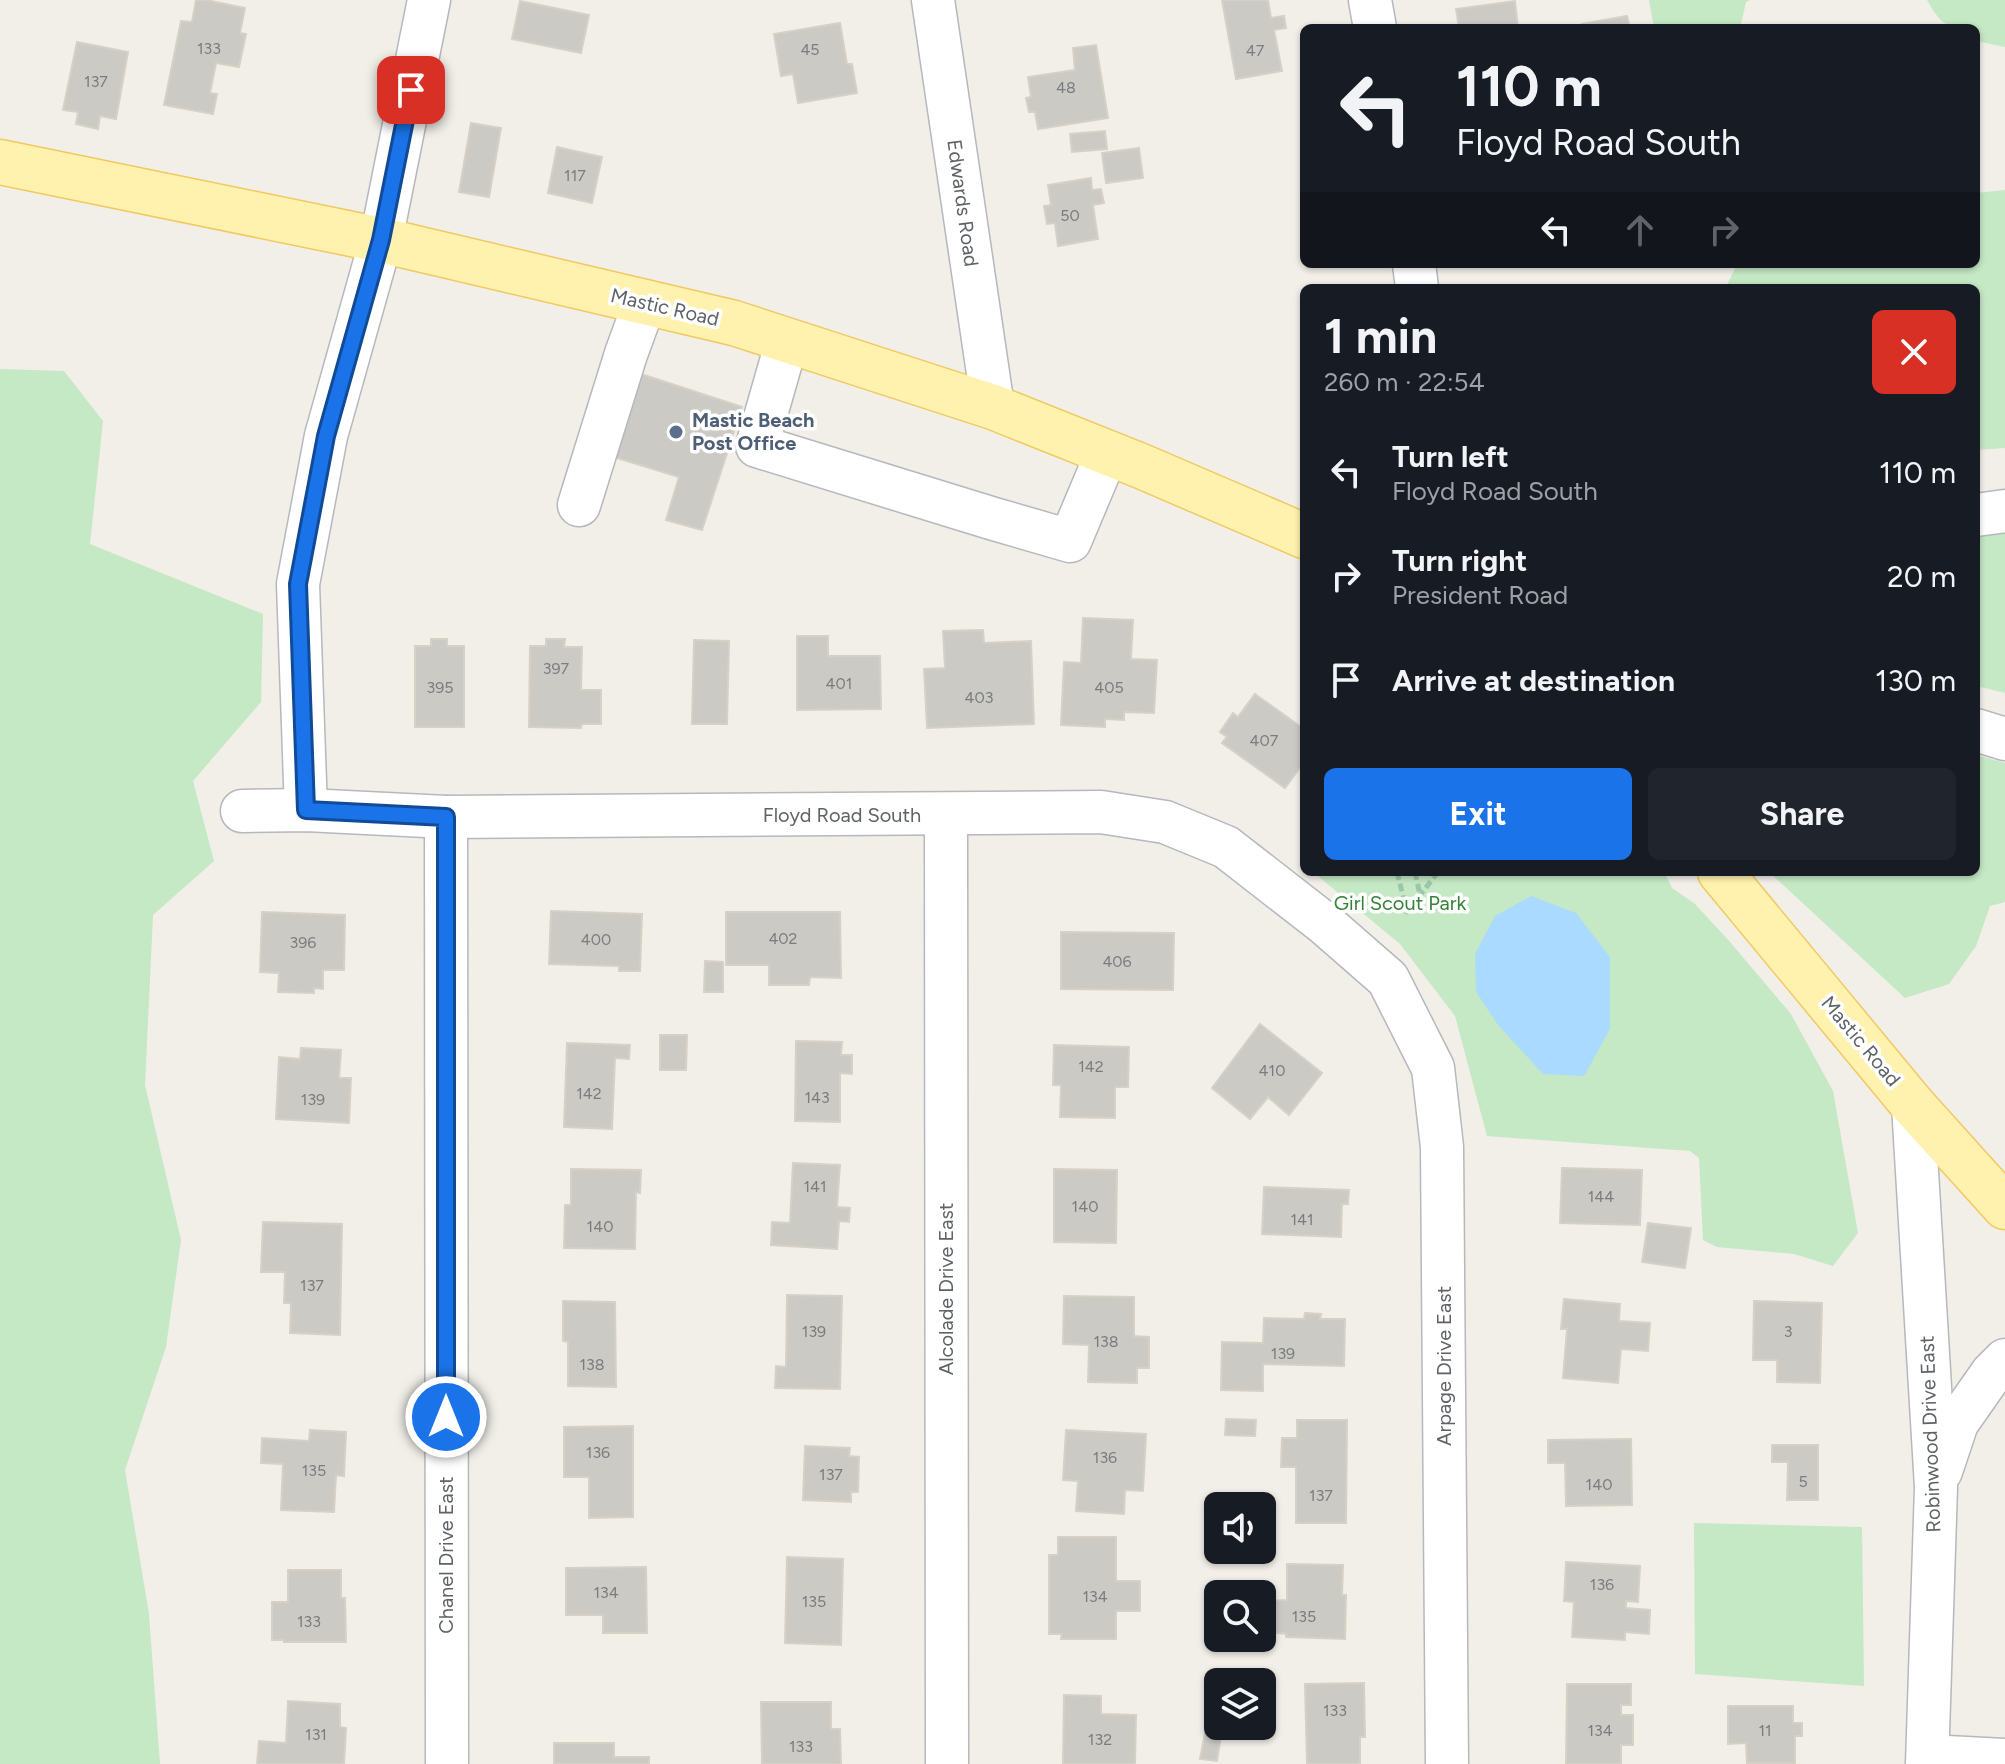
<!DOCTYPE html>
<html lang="en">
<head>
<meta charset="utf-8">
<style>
  body { margin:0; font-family:Figtree,sans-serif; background:#20242c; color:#f1f3f6; height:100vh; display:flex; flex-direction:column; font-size:30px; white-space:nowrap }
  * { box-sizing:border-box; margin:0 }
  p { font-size:26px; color:#9ea1a6 }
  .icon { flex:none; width:44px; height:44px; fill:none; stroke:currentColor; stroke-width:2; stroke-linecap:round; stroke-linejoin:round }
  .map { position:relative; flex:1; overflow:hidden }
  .panel { position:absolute; left:1300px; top:284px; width:680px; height:592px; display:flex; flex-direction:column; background:#171b24; border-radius:12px; box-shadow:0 2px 6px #0004 }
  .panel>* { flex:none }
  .banner { position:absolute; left:1300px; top:24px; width:680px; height:244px; border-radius:12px; box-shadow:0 2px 6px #0004; background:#171b24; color:#f1f3f6; overflow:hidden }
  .buttons { position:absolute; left:1204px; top:1492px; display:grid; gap:16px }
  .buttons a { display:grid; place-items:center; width:72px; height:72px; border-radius:12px; background:#171b24; box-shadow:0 2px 6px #0004; font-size:40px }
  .pin { position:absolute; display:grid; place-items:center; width:68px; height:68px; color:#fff; margin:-34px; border-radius:16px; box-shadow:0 4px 12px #0006 }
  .me { position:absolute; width:88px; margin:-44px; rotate:0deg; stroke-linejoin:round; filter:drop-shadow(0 0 6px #0008) }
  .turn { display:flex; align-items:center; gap:28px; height:168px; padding:0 24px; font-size:36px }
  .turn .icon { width:104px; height:104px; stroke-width:2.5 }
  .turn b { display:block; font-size:56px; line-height:68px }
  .lanes { display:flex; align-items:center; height:76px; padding:0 24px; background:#0003; justify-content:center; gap:40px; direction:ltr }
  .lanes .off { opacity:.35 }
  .round { display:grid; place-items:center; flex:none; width:84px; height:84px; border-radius:12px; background:#20242c }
  .head { display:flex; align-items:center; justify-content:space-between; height:136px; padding:0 24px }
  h1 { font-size:48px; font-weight:700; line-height:60px }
  .action { display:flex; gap:16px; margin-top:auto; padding:16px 24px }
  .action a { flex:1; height:92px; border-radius:12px; background:#1a73e8; color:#fff; font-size:32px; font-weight:700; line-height:92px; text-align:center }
  .action a+a { background:#20242c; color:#f1f3f6 }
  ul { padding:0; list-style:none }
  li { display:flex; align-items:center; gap:24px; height:104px; padding:0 24px }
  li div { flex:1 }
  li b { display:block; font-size:30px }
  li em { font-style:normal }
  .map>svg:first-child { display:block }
  .green { fill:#c5e8c5 }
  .water { fill:#aadaff }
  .building { fill:#cccac5; stroke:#d6d1c6; stroke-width:2 }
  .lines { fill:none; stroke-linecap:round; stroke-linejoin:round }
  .minor-casing { stroke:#b5b8bc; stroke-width:45 }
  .major-casing { stroke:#f2c960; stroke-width:47 }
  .path { stroke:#9cc7a9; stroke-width:5; stroke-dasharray:8 4; stroke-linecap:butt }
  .minor { stroke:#fff; stroke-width:42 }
  .major { stroke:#fff2af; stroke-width:44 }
  .route-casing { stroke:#114b97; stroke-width:20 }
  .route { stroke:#1a73e8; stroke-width:14 }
  .service-dot { fill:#5c6f8a; stroke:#fff; stroke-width:3 }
  .labels { text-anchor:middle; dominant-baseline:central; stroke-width:7; stroke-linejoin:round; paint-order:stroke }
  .number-label { font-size:16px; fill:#7a7d7f }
  .street-label { font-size:20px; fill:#5f6368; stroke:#fff }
  .service-label { font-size:20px; font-weight:bold; fill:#4e5e75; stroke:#fff; text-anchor:start }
  .park-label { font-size:20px; fill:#348238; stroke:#fff }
</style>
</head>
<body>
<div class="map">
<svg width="2005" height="1764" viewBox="0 0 2005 1764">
  <rect width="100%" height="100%" fill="#f1efe8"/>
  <g class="green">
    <path d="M1649,0H1750L1746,2L1740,28H1654Z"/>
    <path d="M1927,0H2005V47L1976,41V28C1946,28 1942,26 1927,0Z"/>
    <path d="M2005,190V448L1976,450V288H1728V283L1737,264H1976V193Z"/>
    <path d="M0,369L64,371L103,421L90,544L263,614L261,702L193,781L214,861L153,915L145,1085L181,1240L166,1347L125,1470L149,1614L160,1764H0Z"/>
    <path d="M2005,531V693L1976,686V535Z"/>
    <path d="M1976,755L2005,763V902L1990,906L1976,946L1949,984L1905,998L1769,872H1976Z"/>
    <path d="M1313,872H1664L1672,888L1695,904L1730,942L1791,1014L1833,1091L1858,1233L1833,1266L1794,1254L1717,1247L1703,1240L1699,1158L1690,1151L1487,1136L1455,1016L1400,944Z"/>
    <path d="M1694,1523L1862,1527L1864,1686L1695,1674Z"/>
  </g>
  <path class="water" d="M1531,896L1576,913L1610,957V1029L1584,1076L1543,1074L1498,1025L1476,992L1475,954L1495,916Z"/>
  <g class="building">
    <path d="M196,0H206L245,8L240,33L246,34L239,67L216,63L210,93L217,94L213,114L164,105L181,21L192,22Z"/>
    <path d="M1222,0H1268L1271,18L1284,16L1286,28L1274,30L1282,71L1236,79Z"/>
    <path d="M520,1L589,15L581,53L512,39Z"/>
    <path d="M1515,1L1518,28H1459L1456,9Z"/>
    <path d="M1627,16L1630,28H1583L1582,24Z"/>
    <path d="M840,23L847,64H852L857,93L798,103L793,74L781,76L774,34Z"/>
    <path d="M77,42L128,52L116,119L100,116L98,129L76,124L78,112L63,110Z"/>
    <path d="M1096,45L1108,118L1038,129L1035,112H1029L1026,98L1031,97L1028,77L1075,70L1073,48Z"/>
    <path d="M471,123L501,128L489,197L459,192Z"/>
    <path d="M1105,131L1107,149L1072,152L1070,134Z"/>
    <path d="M557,147L602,157L592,203L548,193Z"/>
    <path d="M1139,148L1143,178L1106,183L1102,153Z"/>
    <path d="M1091,178L1092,190L1101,189L1104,203L1093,205L1098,239L1058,246L1055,223L1047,224L1044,206L1051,205L1048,185Z"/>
    <path d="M638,373L742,407L702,530L666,520L679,477L611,456Z"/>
    <path d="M1083,618L1133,620L1131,659L1157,660L1154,713L1124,712V720L1105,719V727L1061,725L1064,662L1081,663Z"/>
    <path d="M983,630L984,643L1031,641L1034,724L927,728L924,669L945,668L943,631Z"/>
    <path d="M797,636H828V656H880L881,709L797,710Z"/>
    <path d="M431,639H447V646H464V727H415V646H431Z"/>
    <path d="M546,639H565L564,647H582L581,690H601V724H582L581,728L529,727L530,646H546Z"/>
    <path d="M694,640L729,641L727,724H692Z"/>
    <path d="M1255,694L1304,729V762L1285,788L1222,743L1227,737L1220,732L1233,713L1238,717Z"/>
    <path d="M551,911L642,914L640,971H619V966L549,964Z"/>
    <path d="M262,912L345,915L344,970H323V989L314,988V993L278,992L279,973L260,972Z"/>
    <path d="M726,912H840L841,978L810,977L809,985H769V965H726Z"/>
    <path d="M1061,932L1174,933L1173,990L1061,989Z"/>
    <path d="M705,961L723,962V992H704Z"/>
    <path d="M1260,1024L1322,1073L1289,1115L1268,1097L1250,1119L1212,1088Z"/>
    <path d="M660,1035H687L686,1070H660Z"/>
    <path d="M796,1041L842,1042L841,1055H852V1074L840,1073V1122L795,1121Z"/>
    <path d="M567,1043L630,1045L629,1059L615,1058L612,1129L564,1127Z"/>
    <path d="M1054,1045L1129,1047L1128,1087H1115V1118L1060,1117L1061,1085H1053Z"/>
    <path d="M301,1048L341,1050L339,1078H351L349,1123L276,1119L279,1057L300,1059Z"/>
    <path d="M793,1163L840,1165L837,1207L850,1208L849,1222L839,1221L837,1249L771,1245L772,1222L790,1223Z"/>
    <path d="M1562,1168L1642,1170L1640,1225L1560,1223Z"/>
    <path d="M571,1169L641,1170L640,1193L636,1192L635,1249L564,1248L565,1205H571Z"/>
    <path d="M1054,1169L1117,1170L1116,1243L1054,1242Z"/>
    <path d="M1264,1187L1349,1190L1348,1204H1342L1341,1237L1262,1234Z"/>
    <path d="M263,1222L342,1224L340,1335L290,1333L291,1303H284L285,1272H261Z"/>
    <path d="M1648,1223L1691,1228L1685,1268L1642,1262Z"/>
    <path d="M787,1295L842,1296L840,1389L775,1388L776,1366L786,1367Z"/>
    <path d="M1064,1296L1134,1297V1336L1149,1337V1368H1137V1383L1088,1382L1089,1345L1063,1344Z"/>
    <path d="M1564,1299L1620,1304L1619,1321L1650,1323L1648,1351L1621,1349L1618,1383L1563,1378L1567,1329H1561Z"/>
    <path d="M563,1301L615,1302L616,1387L568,1386V1342L563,1341Z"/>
    <path d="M1754,1301L1822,1303L1820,1383L1777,1382V1360H1753Z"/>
    <path d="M1305,1313L1321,1314L1320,1319H1345L1344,1366L1263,1364V1391L1221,1390L1222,1342L1263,1343L1264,1318L1304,1319Z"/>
    <path d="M1226,1419L1256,1420L1255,1436L1225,1435Z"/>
    <path d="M1297,1420H1347L1346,1523H1296V1467H1281L1282,1438H1297Z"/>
    <path d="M633,1426V1517L589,1518V1477H564V1427Z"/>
    <path d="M310,1430L346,1432L344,1476L336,1475L334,1512L281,1510L283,1464L261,1463L262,1438L309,1441Z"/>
    <path d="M1066,1430L1146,1434L1143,1491L1125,1490L1124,1514L1076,1511L1078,1481L1063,1480Z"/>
    <path d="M1631,1439L1632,1505L1566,1506L1565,1463H1548V1440Z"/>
    <path d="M1772,1445H1818V1500H1787L1788,1462H1772Z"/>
    <path d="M805,1446L850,1448L849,1456L859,1457L858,1492H851V1502L803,1500Z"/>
    <path d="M1058,1537H1116V1581H1140V1611H1116V1639H1061L1062,1634H1049V1555H1058Z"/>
    <path d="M787,1557L843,1559L841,1645L785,1643Z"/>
    <path d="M1566,1562L1640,1566L1638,1602L1626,1601V1608L1650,1610L1649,1634L1625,1632V1640L1572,1637L1574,1602L1564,1601Z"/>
    <path d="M1287,1564L1343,1565L1342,1595H1346L1345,1639L1286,1637V1634L1262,1631V1601L1287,1600Z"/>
    <path d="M646,1567L647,1633H603V1615H566V1568Z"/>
    <path d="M288,1570H341V1598H345L346,1642H284V1640H272V1602H288Z"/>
    <path d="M1242,1670V1682H1218V1688L1209,1689L1208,1672Z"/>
    <path d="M1364,1683L1365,1737H1360V1764H1307L1305,1684Z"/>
    <path d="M1567,1684H1631V1705H1621V1715H1633V1745H1621V1764H1566Z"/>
    <path d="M1064,1695L1101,1696V1714L1136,1715L1135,1764H1063Z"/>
    <path d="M288,1701L340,1704V1727L346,1728L344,1764H257L259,1741L286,1743Z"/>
    <path d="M761,1702H831V1729H840L841,1764H762Z"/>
    <path d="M1728,1706H1793V1723H1802V1736H1795V1763H1747L1746,1743L1728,1744Z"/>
    <path d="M1205,1733L1221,1736L1217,1761L1200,1759Z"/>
    <path d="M554,1743H614V1757H649V1764H554Z"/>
  </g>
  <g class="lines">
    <g class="minor-casing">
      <g id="minor">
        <path d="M933,0L993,407"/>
        <path d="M1370,0L1375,28"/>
        <path d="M1414,264L1417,288"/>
        <path d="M787,341L757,446L994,519L1070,541L1107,453"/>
        <path d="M579,505L626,354L645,302"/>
        <path d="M1976,515L2005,511"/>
        <path d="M1976,730L2005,739"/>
        <path d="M306,810L298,584L326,436L381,240L429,0"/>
        <path d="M242,811L306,810L446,817L1101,812L1165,822L1226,847L1325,924L1388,979L1433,1068L1442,1147L1447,1764"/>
        <path d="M946,814L947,1764"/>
        <path d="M446,817L447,1764"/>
        <path d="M1913,1105L1936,1487L1927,1764"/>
        <path d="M1941,1471L1957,1423L1992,1373L2005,1360"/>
        <path d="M1928,1756L2005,1760"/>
      </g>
    </g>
    <g class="major-casing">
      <g id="major">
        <path d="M0,162L381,240L734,323L993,407L1141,466L1304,536"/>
        <path d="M1720,872L1913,1105L2005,1207"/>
      </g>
    </g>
    <g class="path">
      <path d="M1397,872L1407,912L1438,872"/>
      <path d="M1415,872L1420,895"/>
    </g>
    <use href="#minor" class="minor"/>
    <use href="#major" class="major"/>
  </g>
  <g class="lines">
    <g class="route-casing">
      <path id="route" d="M411,90L381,240L326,436L298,584L306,810L446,817V1417"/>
    </g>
    <use href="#route" class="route"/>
  </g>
  <circle class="service-dot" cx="676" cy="432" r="8"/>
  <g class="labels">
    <g class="number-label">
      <text x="209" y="48">133</text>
      <text x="810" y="49">45</text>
      <text x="1255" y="50">47</text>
      <text x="96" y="81">137</text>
      <text x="1066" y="87">48</text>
      <text x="575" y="175">117</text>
      <text x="1070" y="215">50</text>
      <text x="556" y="668">397</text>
      <text x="839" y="683">401</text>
      <text x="440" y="687">395</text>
      <text x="1109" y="687">405</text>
      <text x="979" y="697">403</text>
      <text x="1264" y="740">407</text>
      <text x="783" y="938">402</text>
      <text x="596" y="939">400</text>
      <text x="303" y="942">396</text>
      <text x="1117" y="961">406</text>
      <text x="1091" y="1066">142</text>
      <text x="1272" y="1070">410</text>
      <text x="589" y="1093">142</text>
      <text x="817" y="1097">143</text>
      <text x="313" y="1099">139</text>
      <text x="815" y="1186">141</text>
      <text x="1601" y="1196">144</text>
      <text x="1085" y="1206">140</text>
      <text x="1302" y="1219">141</text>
      <text x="600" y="1226">140</text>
      <text x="312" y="1285">137</text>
      <text x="814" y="1331">139</text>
      <text x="1788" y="1331">3</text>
      <text x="1106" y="1341">138</text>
      <text x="1283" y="1353">139</text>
      <text x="592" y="1364">138</text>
      <text x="598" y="1452">136</text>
      <text x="1105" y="1457">136</text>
      <text x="314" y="1470">135</text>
      <text x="831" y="1474">137</text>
      <text x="1803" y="1481">5</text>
      <text x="1599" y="1484">140</text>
      <text x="1321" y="1495">137</text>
      <text x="1602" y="1584">136</text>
      <text x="606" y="1592">134</text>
      <text x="1095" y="1596">134</text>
      <text x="814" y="1601">135</text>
      <text x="1304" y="1616">135</text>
      <text x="309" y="1621">133</text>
      <text x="1335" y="1710">133</text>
      <text x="1600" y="1730">134</text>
      <text x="1765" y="1730">11</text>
      <text x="316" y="1734">131</text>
      <text x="1100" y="1739">132</text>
      <text x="801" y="1746">133</text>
    </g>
    <g class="street-label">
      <text transform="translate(963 203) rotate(82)">Edwards Road</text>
      <text transform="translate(665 307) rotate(13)">Mastic Road</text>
      <text x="842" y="815">Floyd Road South</text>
      <text transform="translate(1861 1041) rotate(50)">Mastic Road</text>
      <text transform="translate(946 1289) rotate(-90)">Alcolade Drive East</text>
      <text transform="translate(1444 1366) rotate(-90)">Arpage Drive East</text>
      <text transform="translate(1930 1434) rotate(-92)">Robinwood Drive East</text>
      <text transform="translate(446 1555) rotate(-90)">Chanel Drive East</text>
    </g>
    <g class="service-label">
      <text x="692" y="420">Mastic Beach<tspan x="692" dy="23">Post Office</tspan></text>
    </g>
    <g class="park-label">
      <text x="1400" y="903">Girl Scout Park</text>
    </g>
  </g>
</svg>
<div class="buttons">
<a><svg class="icon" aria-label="sound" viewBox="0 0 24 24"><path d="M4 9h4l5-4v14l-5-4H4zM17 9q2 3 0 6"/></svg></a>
<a><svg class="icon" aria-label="search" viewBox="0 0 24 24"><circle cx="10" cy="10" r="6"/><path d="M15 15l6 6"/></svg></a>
<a><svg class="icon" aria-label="layers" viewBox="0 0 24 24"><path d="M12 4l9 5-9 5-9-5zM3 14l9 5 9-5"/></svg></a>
</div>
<div class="pin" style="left:411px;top:90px;background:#d93025"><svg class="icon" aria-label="arrive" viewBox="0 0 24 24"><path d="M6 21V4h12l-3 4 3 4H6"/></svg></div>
<svg class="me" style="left:446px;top:1417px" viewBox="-20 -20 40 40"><circle r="17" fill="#1a73e8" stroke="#fff" stroke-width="3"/><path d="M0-11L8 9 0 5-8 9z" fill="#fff"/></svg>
<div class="banner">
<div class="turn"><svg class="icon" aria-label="left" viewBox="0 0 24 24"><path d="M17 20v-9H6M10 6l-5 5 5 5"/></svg><div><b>110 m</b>Floyd Road South</div></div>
<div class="lanes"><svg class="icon" aria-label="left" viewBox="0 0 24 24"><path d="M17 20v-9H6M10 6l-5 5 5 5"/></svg><svg class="icon off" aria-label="ahead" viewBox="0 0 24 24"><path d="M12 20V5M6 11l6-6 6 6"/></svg><svg class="icon off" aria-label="right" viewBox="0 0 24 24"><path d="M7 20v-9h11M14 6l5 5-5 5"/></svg></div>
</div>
<section class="panel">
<div class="head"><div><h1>1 min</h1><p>260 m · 22:54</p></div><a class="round" style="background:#d93025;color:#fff"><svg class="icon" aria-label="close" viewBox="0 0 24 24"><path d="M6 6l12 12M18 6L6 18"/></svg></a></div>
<ul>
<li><svg class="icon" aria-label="left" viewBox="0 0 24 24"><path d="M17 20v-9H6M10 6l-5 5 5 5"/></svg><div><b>Turn left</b><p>Floyd Road South</p></div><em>110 m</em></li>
<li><svg class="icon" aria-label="right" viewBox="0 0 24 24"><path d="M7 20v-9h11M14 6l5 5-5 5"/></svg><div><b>Turn right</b><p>President Road</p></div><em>20 m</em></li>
<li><svg class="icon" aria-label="arrive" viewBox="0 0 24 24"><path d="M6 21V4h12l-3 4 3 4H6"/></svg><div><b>Arrive at destination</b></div><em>130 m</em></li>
</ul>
<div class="action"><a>Exit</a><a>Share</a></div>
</section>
</div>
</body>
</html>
